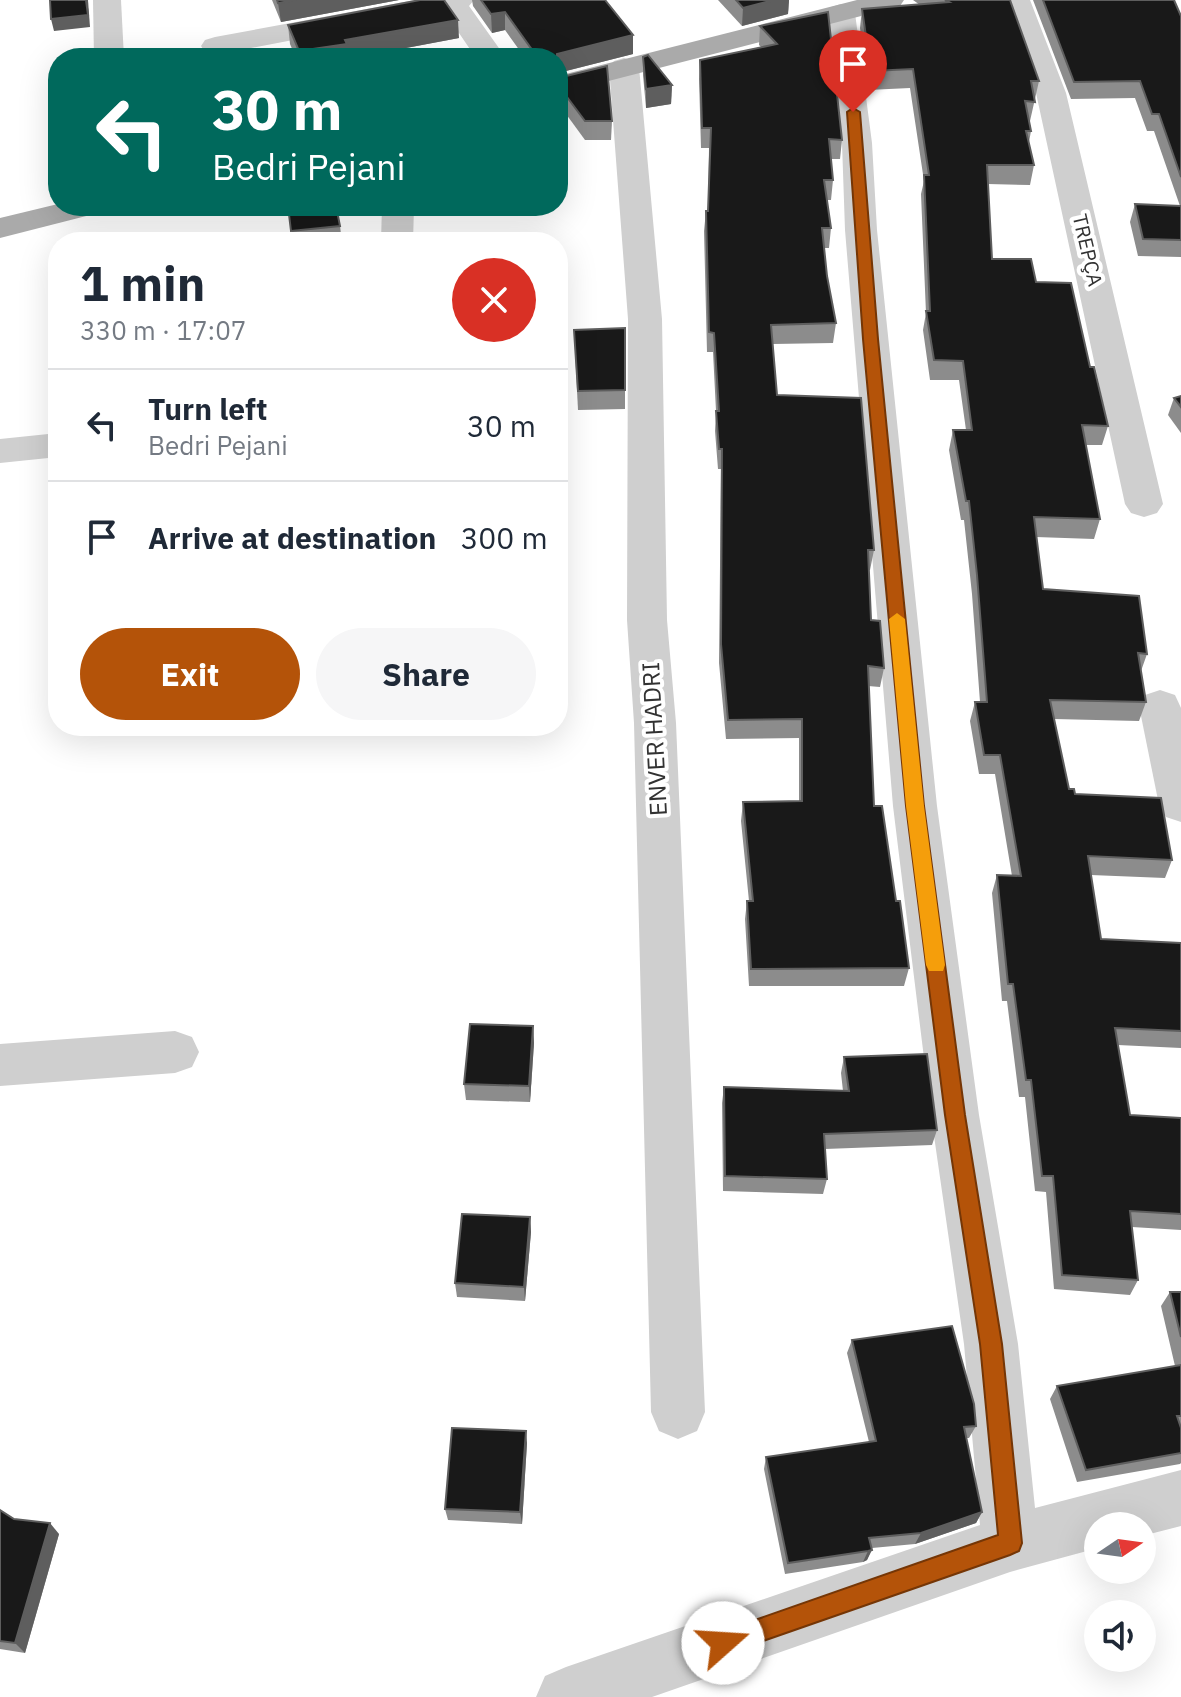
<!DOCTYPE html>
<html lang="en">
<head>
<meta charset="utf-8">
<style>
  body { margin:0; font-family:"IBM Plex Sans",sans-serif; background:#f6f6f7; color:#1f2937; height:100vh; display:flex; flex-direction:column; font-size:30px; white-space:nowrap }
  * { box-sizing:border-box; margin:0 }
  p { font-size:26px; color:#747a83 }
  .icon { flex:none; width:44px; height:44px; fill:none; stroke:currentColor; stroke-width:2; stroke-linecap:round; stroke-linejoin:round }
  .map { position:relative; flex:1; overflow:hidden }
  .details { position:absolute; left:48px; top:232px; width:520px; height:504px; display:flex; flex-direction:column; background:#fff; border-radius:32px; box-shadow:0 8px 32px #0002 }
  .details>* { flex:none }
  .hud { position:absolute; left:48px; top:48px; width:520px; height:168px; border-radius:32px; box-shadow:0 8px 32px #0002; background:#00695c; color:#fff; overflow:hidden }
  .needle { width:52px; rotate:77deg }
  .fabs { position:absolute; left:1084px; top:1512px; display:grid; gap:16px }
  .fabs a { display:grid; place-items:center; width:72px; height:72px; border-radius:50%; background:#fff; box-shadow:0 8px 32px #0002; font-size:40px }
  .pin { position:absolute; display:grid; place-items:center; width:68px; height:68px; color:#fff; margin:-82px -34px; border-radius:50% 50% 50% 0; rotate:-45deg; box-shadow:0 0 8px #0007 }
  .pin .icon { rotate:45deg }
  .me { position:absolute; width:88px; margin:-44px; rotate:71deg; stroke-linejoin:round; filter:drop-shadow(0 0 6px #0008) }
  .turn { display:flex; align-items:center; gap:28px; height:168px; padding:0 32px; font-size:36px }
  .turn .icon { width:104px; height:104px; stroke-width:2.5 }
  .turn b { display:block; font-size:56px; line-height:68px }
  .round { display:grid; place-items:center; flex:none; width:84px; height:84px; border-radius:42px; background:#f6f6f7 }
  .headline { display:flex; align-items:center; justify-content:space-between; height:136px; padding:0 32px }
  h1 { font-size:48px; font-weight:700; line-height:60px }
  .primary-button { display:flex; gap:16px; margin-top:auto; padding:16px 32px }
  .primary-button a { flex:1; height:92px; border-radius:48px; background:#b45309; color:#fff; font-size:32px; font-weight:700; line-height:92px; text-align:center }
  .primary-button a+a { background:#f6f6f7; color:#1f2937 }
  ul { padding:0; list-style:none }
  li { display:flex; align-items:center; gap:24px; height:112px; padding:0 32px; border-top:2px solid #e0e1e3 }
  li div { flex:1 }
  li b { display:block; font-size:30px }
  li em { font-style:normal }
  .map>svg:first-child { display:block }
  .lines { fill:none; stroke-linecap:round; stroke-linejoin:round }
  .minor { fill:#cfcfcf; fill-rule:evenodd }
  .major { fill:#aaa; fill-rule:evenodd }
  .wall { fill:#8c8c8c }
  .shaded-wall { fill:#5e5e5e }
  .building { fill:#191919; stroke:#5e5e5e; stroke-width:2 }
  .route { fill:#b45309; stroke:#753606; stroke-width:2 }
  .slow { fill:#f59e0b }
  .labels { text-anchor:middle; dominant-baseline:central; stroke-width:8; stroke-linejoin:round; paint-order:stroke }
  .far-street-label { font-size:20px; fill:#323232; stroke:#fff }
  .street-label { font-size:24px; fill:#323232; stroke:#fff }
</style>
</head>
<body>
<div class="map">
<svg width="1181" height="1697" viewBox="0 0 1181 1697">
  <rect width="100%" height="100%" fill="#fff"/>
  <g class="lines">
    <g class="minor">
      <path d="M93,0H121L124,58H94Z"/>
      <path d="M415,0H474L469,6L506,58H476L444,11L215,55L205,52L201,46L205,40L215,37Z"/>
      <path d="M1002,0H1030L1066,93L1163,504L1157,513L1144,517L1131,513L1125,504L1036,93Z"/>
      <path d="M841,4L851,7L855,13L872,143L877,230L937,806L979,1115L1018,1344L1035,1508L1181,1470V1526L1142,1536V1526H1098V1548L1010,1572L652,1697H536L545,1676L566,1667L980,1525L964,1344L931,1115L893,806L845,230L842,143L827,13L831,7Z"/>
      <path d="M624,58L634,61L639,67L662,319L667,620L676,723L705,1412L697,1431L678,1439L659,1431L651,1412L634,723L627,620L628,319L609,67L614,61Z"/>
      <path d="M382,206H414L413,242H381Z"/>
      <path d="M58,433V457L0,463V439Z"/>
      <path d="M1160,690L1175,695L1181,708V822L1166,817L1159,805L1139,706L1145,695Z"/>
      <path d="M175,1031L192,1037L199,1052L192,1067L175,1073L0,1086V1044Z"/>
    </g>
    <g class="major">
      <path d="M857,0H904L900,6L558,94V76Z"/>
      <path d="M58,204L103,206L98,213L0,238V218Z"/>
    </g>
  </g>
  <g class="wall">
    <path d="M272,0H399L281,22Z"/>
    <path d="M472,0H605L633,35V54L558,73V58H525L505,30L492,33L473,6Z"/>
    <path d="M718,0H789L788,14L742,26Z"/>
    <path d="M913,0H1010L1039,81L1030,121H1029L1031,131L1029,142L1034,165L1030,185L988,184L992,259L1036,282L1090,367L1108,426L1102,445H1086L1100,519L1094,539L1036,537L1043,589L1147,654L1141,671L1146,702L1139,721L1054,719L1069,789L1172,860L1165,878L1091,875L1101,939L1181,943V1048L1118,1045L1130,1115L1181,1118V1230L1132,1227L1138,1280L1130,1295L1054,1289L1046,1192L1035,1191L1025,1097H1019L1007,1001H1002L992,893L997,875L1012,876L995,774H979L970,721L975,702H980L972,594L964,520H961L949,450L953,430H966L959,380H930L923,330L926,313L921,194L924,181L910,88L868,90L860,28L862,9L920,5Z"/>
    <path d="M1033,0H1174L1181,16V257L1138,256L1130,222L1135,204L1180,206L1154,131H1147L1135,98L1071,99Z"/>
    <path d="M828,12L842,140L840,159H831L833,180L831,200H827L831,228L829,248H824L827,276L836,323L833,343L773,344L777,395L874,550L870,570H869L871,620L884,668L880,687L868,686L874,806L896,901L909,968L904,986H749L745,919L747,901H749L741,821L743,802L799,801V738L726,739L719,663L721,469H718L715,431L716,411L713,352H707L704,231L706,211H708L709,148H701L699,79L700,60L761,47L759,45L760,26Z"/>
    <path d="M288,25L459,38L353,58H296L290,44Z"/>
    <path d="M643,57L672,85L671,104L646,108L643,75Z"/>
    <path d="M558,85L612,121L611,140H585L558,103Z"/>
    <path d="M288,206L340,226L342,242H293Z"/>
    <path d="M625,328V409L578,410L574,331Z"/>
    <path d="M1181,396V433L1168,415L1174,398Z"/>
    <path d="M533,1026L534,1043L530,1102L466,1100L464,1084Z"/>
    <path d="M844,1057L937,1130L932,1145L825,1149L827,1179L823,1194L723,1191L722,1103L724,1087L843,1091L841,1073Z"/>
    <path d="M530,1217L531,1232L525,1301L457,1297L455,1283Z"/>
    <path d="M1170,1292H1181V1463L1180,1464L1077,1482L1050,1399L1057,1386L1175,1366L1161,1306Z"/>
    <path d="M852,1340L976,1426L969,1438H966L982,1512L976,1523L915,1544L872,1548L867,1560L863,1562L785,1574L764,1469L766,1457L869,1442L847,1353Z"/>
    <path d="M527,1443L522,1524L448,1520L445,1509Z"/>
    <path d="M0,1510L14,1519L59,1534L25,1653L0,1649Z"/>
  </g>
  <g class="shaded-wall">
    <path d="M86,0H88L90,27L54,31L51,19Z"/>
    <path d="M296,0H399L281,22L278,3Z"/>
    <path d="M774,0H789L788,14L742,26L743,8Z"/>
    <path d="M505,12V30L492,33L491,14Z"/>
    <path d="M458,20L459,38L353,58H300L299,51L345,40Z"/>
    <path d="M633,35V54L558,73L557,54Z"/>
    <path d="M672,85L671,104L646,108V89Z"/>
    <path d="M533,1026L534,1043L530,1102L529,1086Z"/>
    <path d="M530,1217L531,1232L525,1301L524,1287Z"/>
    <path d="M526,1431L527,1443L522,1524L520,1512Z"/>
    <path d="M982,1512L976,1523L915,1544L921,1533Z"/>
    <path d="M50,1523L59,1534L25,1653L15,1643Z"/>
    <path d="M872,1550L867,1560L863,1562L868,1551Z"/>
  </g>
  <g class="building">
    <path d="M50,0H86L88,15L51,19Z"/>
    <path d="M277,0H296L278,3Z"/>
    <path d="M420,0H444L458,20L345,40L347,44L299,51L288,25Z"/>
    <path d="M481,0H605L633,35L557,54V58H538L505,12L491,14Z"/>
    <path d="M736,0H774L743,8Z"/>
    <path d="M945,0H1010L1039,81H1031L1035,102L1025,101L1031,131H1026L1034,165H987L992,259H1031L1036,282L1071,283L1090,367H1094L1108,426L1082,425L1100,519L1034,517L1043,589L1139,596L1147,654L1138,653L1146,702L1050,700L1069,789H1074L1075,794L1161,798L1172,860L1088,856L1101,939L1181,943V1031L1115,1028L1130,1115L1181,1118V1214L1130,1211L1138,1280L1062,1275L1053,1176H1042L1031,1080H1026L1013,984H1008L997,875L1021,876L1000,755H984L975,702H987L977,575L969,501H966L953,430H972L963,361L934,360L926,311H930L924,175H929L913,69L871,71L862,9L949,2Z"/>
    <path d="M1043,0H1174L1181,16V177L1159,114H1152L1140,81L1074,82Z"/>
    <path d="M828,12L842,140L829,139L833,180H824L831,228H822L827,276L836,323L771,325L777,395L861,398L874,550H868L871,620L880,621L884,668L868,666L874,806H882L896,901H900L909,968L751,969L747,901H753L743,802L802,801V719L728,720L721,644L722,449H719L716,411H719L714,333L709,332L706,211H708L711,128H702L700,60L777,44L760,26Z"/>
    <path d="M648,55L672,85L646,89L643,57Z"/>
    <path d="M607,66L612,121H585L558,85V78Z"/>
    <path d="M1135,204L1181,206V240L1143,239Z"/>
    <path d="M288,206H336L340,226L291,231Z"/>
    <path d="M625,328V390L578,391L574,330Z"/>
    <path d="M1181,396V407L1174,398Z"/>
    <path d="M470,1024L533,1026L529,1086L464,1084Z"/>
    <path d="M927,1054L937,1130L824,1134L827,1179L725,1176L724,1087L849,1091L844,1057Z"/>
    <path d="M462,1214L530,1217L524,1287L455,1283Z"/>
    <path d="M1170,1292H1181V1337Z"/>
    <path d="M952,1326L974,1404L976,1426L964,1427L982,1512L921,1533L869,1538L872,1550L868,1551L788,1563L766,1457L876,1441L852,1340Z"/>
    <path d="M1181,1365V1416H1177L1181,1428V1453L1086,1470L1057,1386Z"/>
    <path d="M452,1428L526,1431L520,1512L445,1509Z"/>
    <path d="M0,1510L14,1519L50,1523L15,1643L0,1641Z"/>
  </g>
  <path class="route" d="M853,108L860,112L878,339L924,806L965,1115L1002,1344L1022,1543L1019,1551L1010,1555L723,1655L715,1651L711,1643L715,1634L998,1535L980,1344L945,1115L906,806L863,339L847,112Z"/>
  <path class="slow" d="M897,613L905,619L924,806L945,965L943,971H929L926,965L906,806L889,619Z"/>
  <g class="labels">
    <g class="far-street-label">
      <text transform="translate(1088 250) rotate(77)">TREPÇA</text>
    </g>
    <g class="street-label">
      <text transform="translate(654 739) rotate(-93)">ENVER HADRI</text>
    </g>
  </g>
</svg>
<div class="fabs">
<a><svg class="needle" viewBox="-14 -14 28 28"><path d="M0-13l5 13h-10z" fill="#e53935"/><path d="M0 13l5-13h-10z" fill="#747a83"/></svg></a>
<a><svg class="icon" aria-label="sound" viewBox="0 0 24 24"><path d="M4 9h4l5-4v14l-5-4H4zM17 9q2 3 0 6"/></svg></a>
</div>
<div class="pin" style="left:853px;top:112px;background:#d93025"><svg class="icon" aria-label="arrive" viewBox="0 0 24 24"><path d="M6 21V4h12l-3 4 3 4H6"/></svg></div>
<svg class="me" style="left:723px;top:1643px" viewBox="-20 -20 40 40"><circle r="19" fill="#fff"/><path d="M0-13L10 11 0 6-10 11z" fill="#b45309"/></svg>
<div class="hud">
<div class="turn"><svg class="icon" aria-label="left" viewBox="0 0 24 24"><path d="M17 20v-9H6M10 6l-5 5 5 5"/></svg><div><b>30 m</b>Bedri Pejani</div></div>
</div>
<section class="details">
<div class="headline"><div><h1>1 min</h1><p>330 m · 17:07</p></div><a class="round" style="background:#d93025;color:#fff"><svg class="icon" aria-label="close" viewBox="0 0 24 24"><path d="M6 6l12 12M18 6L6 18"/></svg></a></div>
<ul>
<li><svg class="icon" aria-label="left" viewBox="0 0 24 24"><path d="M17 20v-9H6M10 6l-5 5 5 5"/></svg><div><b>Turn left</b><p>Bedri Pejani</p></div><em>30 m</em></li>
<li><svg class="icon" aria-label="arrive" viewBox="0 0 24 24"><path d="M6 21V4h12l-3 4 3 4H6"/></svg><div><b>Arrive at destination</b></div><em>300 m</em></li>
</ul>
<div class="primary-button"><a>Exit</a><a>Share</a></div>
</section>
</div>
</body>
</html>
